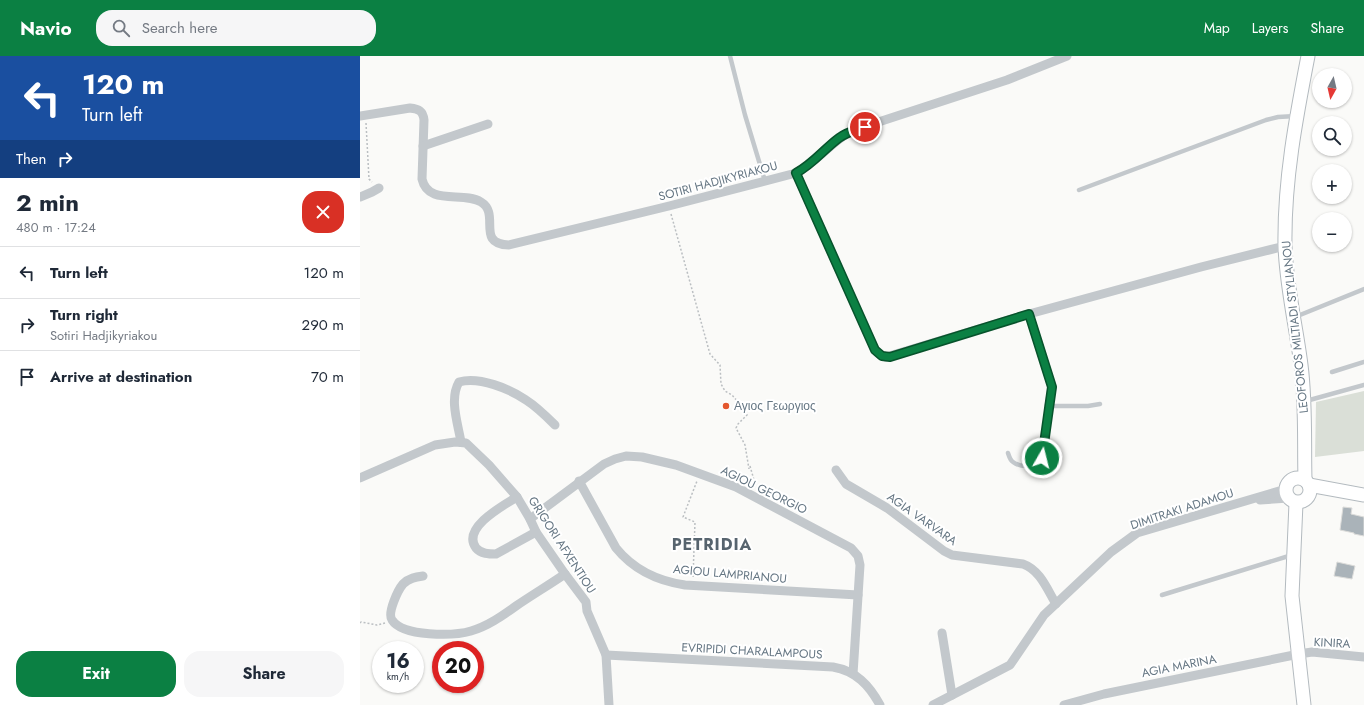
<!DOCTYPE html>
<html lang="en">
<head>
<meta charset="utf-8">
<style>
  body { margin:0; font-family:Jost,sans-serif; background:#f6f6f7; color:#1f2937; height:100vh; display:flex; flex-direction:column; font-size:15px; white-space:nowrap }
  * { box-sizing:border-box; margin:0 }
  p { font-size:13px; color:#747a83 }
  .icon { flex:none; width:22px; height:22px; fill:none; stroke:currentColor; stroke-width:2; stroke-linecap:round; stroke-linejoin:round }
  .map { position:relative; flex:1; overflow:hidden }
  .details { display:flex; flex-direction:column; background:#fff; width:360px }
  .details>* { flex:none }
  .top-card { background:#1a4fa0; color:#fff; overflow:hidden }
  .needle { width:26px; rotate:188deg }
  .tools { position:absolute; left:952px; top:12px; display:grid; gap:8px }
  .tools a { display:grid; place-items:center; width:40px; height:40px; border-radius:50%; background:#fff; box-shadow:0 1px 3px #0004; font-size:20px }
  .speed { position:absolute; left:12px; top:585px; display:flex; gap:8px; font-size:20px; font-weight:700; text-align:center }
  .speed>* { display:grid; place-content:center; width:52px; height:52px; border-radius:50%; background:#fff; box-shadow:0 1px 3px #0004; line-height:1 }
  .speed small { font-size:10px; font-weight:400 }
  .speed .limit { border:6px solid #d22; background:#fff; color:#111 }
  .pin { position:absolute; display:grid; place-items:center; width:34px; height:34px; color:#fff; margin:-17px; border:2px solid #fff; border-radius:50%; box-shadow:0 1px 4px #0007 }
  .me { position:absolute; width:44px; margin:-22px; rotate:8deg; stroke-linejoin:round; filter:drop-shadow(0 0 3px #0008) }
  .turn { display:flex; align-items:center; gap:14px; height:84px; padding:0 16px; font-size:18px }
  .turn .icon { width:52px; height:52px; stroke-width:2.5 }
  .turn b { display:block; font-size:28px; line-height:34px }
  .then { display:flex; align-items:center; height:38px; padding:0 16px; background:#0003; gap:8px; font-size:15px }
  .round { display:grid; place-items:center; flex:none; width:42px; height:42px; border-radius:16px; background:#f6f6f7 }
  .headline { display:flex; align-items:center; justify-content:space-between; height:68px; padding:0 16px }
  h1 { font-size:24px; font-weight:700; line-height:30px }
  .button { display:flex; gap:8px; margin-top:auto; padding:8px 16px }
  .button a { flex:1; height:46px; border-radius:16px; background:#0b8043; color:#fff; font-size:16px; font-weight:700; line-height:46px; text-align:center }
  .button a+a { background:#f6f6f7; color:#1f2937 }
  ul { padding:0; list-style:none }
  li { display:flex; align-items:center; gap:12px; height:52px; padding:0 16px; border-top:1px solid #e0e1e3 }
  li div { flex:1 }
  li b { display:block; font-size:15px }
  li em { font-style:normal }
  header { display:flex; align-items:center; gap:24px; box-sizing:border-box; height:56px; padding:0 20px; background:#0b8043; color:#fff }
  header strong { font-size:19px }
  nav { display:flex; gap:22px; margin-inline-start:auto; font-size:14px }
  .search { width:280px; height:36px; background:#f6f6f7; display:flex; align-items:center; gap:10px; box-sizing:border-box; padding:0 14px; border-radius:16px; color:#747a83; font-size:15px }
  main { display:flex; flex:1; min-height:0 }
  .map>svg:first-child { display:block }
  .green { fill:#dadfd7 }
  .building { fill:#aab3b9; stroke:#dcdcda }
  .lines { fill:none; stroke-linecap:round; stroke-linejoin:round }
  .secondary-casing { stroke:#b3babf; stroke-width:15 }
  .path { stroke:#bbbfc2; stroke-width:1.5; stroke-dasharray:2 2; stroke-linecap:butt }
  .lane { stroke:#c3c8cc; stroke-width:4.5 }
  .street { stroke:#c3c8cc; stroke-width:9 }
  .secondary { stroke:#fff; stroke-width:13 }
  .route-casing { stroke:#07532c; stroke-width:10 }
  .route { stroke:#0b8043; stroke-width:7 }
  .poi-dot { fill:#e4572e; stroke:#fff; stroke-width:1.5 }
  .labels { text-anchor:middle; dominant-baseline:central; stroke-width:4; stroke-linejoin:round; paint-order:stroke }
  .street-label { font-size:12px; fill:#657683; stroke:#fff }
  .poi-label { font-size:12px; fill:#657683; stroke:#fff; text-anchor:start }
  .district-label { font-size:16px; font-weight:bold; letter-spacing:1px; fill:#57646e; stroke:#fff }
</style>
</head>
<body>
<header>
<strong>Navio</strong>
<div class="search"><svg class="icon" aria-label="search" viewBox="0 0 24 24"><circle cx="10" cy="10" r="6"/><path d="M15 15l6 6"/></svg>Search here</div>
<nav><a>Map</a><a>Layers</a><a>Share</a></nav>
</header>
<main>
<section class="details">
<div class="top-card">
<div class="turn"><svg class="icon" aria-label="left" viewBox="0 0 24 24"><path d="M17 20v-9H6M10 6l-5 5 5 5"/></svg><div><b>120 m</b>Turn left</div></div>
<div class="then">Then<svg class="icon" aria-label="right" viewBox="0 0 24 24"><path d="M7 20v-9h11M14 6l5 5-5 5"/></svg></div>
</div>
<div class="headline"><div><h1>2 min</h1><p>480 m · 17:24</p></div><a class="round" style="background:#d93025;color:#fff"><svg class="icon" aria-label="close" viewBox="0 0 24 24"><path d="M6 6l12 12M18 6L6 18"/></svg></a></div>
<ul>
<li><svg class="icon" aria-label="left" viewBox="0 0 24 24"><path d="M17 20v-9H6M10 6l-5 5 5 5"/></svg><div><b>Turn left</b></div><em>120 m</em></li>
<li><svg class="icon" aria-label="right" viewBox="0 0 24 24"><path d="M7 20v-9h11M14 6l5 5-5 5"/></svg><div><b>Turn right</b><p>Sotiri Hadjikyriakou</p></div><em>290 m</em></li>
<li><svg class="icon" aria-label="arrive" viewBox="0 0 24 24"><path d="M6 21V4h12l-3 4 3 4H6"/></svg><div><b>Arrive at destination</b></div><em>70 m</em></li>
</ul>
<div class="button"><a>Exit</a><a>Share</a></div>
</section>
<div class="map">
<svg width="1004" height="649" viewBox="0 0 1004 649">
  <rect width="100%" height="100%" fill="#fafaf8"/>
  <path class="green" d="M1004,335V395L955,401L956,346Z"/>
  <g class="building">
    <path d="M983,451L992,452L991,458L1004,461V480L994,478V477L980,474Z"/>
    <path d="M977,506L995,510L992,523L974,520Z"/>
  </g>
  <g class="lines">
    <g class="secondary-casing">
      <g id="secondary">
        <circle cx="938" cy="434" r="12"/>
        <path d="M945,424C944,386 946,347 941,309C936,269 926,229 925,189C924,125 936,62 948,0"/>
        <path d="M949,429L1004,439"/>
        <path d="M936,447L932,540L944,649"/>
      </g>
    </g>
    <g class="path">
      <path d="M6,67L9,123L12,126"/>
      <path d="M311,158L350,298L360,309L361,328L365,335L372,339L386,355L387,359L378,368L376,372L385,389L389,413"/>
      <path d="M390,410L394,424"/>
      <path d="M333,521L335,466L323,461L337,425"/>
      <path d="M0,567L1,566L17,569L25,567"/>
    </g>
    <g class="lane">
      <path d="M370,0L385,59L405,125"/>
      <path d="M719,134L906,64L918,61L936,60"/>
      <path d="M935,261L1004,233"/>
      <path d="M972,316L1004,306"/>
      <path d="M946,345L1004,329"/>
      <path d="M648,397C649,400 650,404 653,406C661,412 677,412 682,402L689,350H728L740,348"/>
      <path d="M802,539L932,499"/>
    </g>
    <g class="street">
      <path d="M0,60L50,52C59,53 63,55 64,64L62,123C68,150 103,135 121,146C141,158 115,188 149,189L309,150L436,117C457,106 470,87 491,75L647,24L707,0"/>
      <path d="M63,90L128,68"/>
      <path d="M436,117L515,294L519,298L526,301L669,258L841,211L925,190"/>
      <path d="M0,141L12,136L19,132"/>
      <path d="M669,258L692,331L689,350"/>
      <path d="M101,386C98,368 89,343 99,326C119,320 150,333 166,344C177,351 186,360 195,369"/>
      <path d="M476,414L486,428L527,452L584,495L592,499L663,508C680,514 687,533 696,548"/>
      <path d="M0,422L75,389L95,386L106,387L129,409L157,441L170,463L176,476L205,518L226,546L227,555L246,599L249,649"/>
      <path d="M219,425L256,492C273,513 298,525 325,529L498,539"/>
      <path d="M157,441C144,449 101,472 116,492C121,498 129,498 136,498L176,476"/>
      <path d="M900,444L929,442"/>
      <path d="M170,463L244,408L255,403L266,400L282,401L316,409L376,431L491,492L498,500L500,509L493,618"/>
      <path d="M63,520C56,521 49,522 43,528C38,534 27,557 32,564C43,581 94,580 111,575C128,570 142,560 156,550C172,539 189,529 205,518"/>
      <path d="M582,577L592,639"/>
      <path d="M246,599L473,611C496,615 509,629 520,649"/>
      <path d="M573,649L650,609L684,559L751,496L777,477L926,433"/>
      <path d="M704,649L744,638L939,598L952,596L1004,601"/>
    </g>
    <use href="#secondary" class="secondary"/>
  </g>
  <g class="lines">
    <g class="route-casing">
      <path id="route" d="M505,71C496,74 487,76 479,82C464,93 453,108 436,117L515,294L522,300L530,301L669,258L692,331L682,402"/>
    </g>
    <use href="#route" class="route"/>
  </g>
  <circle class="poi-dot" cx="366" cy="350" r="4"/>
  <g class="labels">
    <g class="street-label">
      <text transform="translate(358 125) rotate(-15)">SOTIRI HADJIKYRIAKOU</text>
      <text transform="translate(935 271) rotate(-96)">LEOFOROS MILTIADI STYLIANOU</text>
      <text transform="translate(404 434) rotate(26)">AGIOU GEORGIO</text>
      <text transform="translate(822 453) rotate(-18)">DIMITRAKI ADAMOU</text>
      <text transform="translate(562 463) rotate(35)">AGIA VARVARA</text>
      <text transform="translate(202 489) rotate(57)">GRIGORI AFXENTIOU</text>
      <text transform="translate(370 518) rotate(5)">AGIOU LAMPRIANOU</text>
      <text transform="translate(972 587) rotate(3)">KINIRA</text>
      <text transform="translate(392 595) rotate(3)">EVRIPIDI CHARALAMPOUS</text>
      <text transform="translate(819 610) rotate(-11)">AGIA MARINA</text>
    </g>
    <g class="poi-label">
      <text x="374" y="350">Αγιος Γεωργιος</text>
    </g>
    <g class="district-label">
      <text x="352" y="488">PETRIDIA</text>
    </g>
  </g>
</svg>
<div class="tools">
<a><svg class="needle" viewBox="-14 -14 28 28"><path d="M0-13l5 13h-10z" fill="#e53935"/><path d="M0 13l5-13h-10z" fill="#747a83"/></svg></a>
<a><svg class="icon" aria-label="search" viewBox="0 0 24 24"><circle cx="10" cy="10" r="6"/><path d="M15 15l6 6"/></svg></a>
<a>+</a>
<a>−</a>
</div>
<div class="speed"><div>16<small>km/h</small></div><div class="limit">20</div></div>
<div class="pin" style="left:505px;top:71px;background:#d93025"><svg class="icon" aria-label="arrive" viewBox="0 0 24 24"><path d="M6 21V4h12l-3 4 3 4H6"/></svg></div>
<svg class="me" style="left:682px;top:402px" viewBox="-20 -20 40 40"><circle r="17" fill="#0b8043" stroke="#fff" stroke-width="3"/><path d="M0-11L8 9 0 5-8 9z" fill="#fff"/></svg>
</div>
</main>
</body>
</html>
